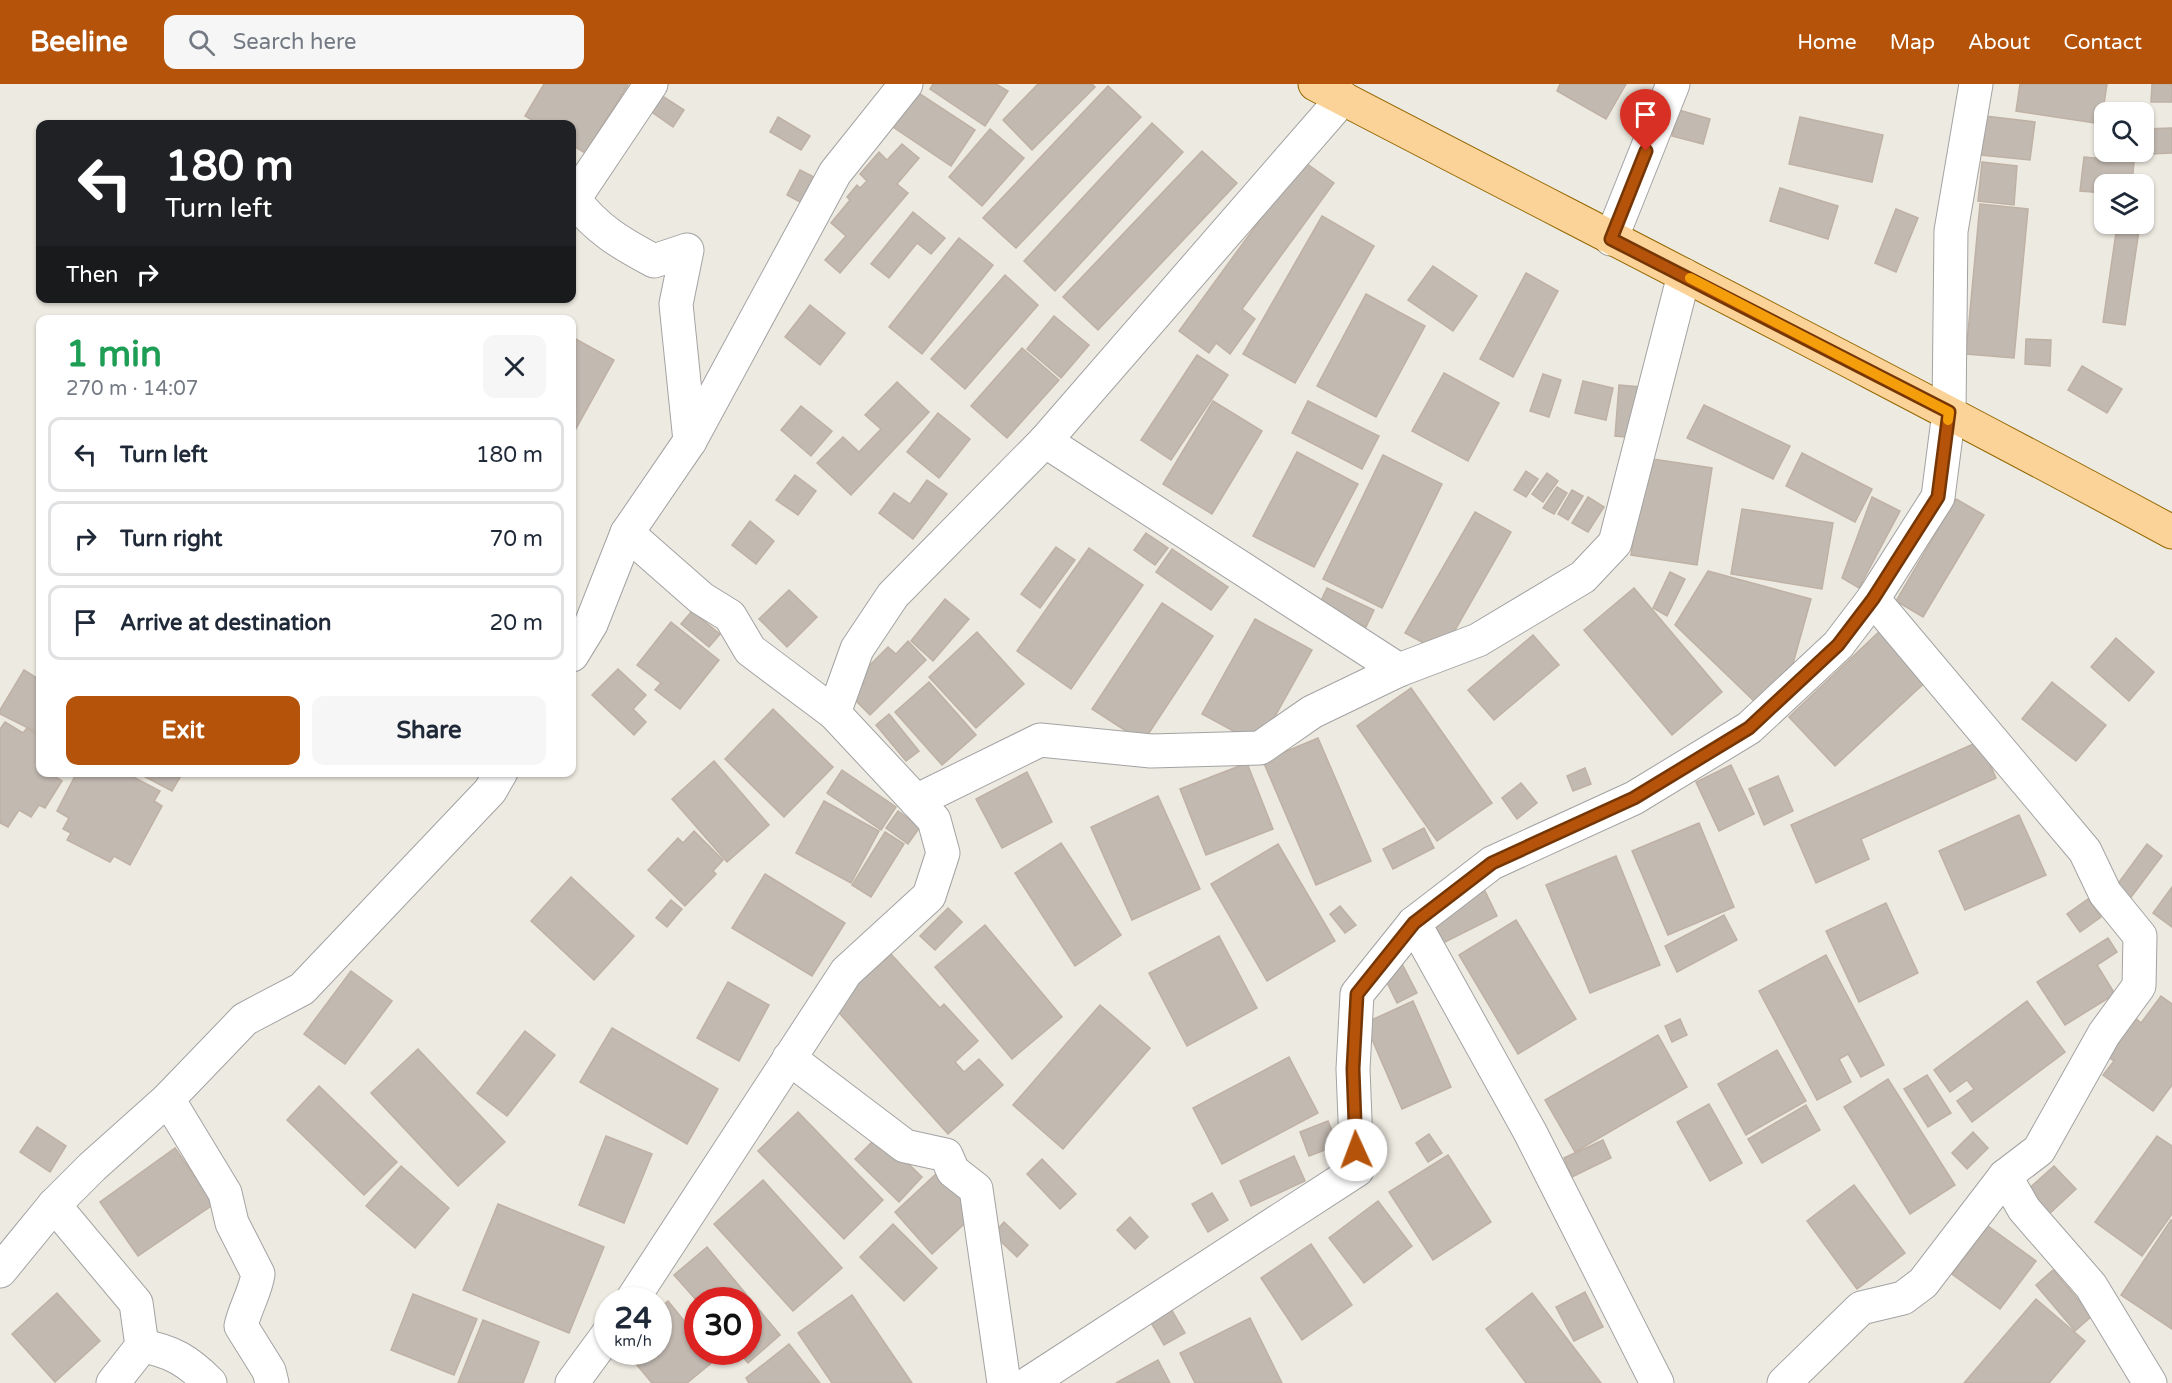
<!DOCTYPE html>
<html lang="en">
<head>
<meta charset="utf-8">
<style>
  body { margin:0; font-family:"Varela Round",sans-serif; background:#f6f6f7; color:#1f2937; height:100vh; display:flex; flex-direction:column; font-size:22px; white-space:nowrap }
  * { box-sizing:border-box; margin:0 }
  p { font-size:20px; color:#747a83 }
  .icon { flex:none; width:33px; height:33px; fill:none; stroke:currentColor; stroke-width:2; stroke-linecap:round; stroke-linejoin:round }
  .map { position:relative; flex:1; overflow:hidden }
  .drawer { position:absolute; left:36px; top:231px; width:540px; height:462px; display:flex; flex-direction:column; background:#fff; border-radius:12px; box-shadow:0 2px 4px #0004 }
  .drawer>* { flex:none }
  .top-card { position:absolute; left:36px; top:36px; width:540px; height:183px; border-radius:12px; box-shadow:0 2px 4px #0004; background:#202124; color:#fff; overflow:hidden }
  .fabs { position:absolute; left:2094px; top:18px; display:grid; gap:12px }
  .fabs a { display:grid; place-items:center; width:60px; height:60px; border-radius:12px; background:#fff; box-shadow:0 2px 4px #0004; font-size:30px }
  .speed { position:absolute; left:594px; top:1203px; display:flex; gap:12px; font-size:30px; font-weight:700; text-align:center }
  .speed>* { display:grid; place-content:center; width:78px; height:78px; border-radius:50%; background:#fff; box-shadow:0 2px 4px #0004; line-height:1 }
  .speed small { font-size:15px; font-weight:400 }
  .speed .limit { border:9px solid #d22; background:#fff; color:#111 }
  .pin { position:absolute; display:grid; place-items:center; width:51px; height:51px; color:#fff; margin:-62px -26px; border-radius:50% 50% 50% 0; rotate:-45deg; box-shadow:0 0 6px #0007 }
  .pin .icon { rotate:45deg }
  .me { position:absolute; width:66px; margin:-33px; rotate:358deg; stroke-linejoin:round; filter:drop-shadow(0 0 4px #0008) }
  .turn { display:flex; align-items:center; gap:21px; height:126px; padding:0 30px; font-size:27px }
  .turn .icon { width:78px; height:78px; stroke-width:2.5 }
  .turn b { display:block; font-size:42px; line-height:51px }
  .then { display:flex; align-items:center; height:57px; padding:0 30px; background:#0003; gap:12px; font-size:22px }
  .round { display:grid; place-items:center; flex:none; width:63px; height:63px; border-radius:12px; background:#f6f6f7 }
  .summary { display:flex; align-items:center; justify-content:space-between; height:102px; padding:0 30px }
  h1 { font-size:36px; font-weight:800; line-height:45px; color:#1e9e55 }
  .cta { display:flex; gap:12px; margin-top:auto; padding:12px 30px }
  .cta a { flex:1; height:69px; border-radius:12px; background:#b45309; color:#fff; font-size:24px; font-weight:800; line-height:69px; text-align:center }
  .cta a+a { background:#f6f6f7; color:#1f2937 }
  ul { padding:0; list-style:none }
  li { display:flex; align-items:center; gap:18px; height:75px; margin:0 12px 9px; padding:0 18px; border:3px solid #e0e1e3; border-radius:12px }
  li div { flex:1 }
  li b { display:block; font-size:22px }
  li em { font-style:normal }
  header { display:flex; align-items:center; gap:36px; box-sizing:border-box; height:84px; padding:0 30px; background:#b45309; color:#fff }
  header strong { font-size:28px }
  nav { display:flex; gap:33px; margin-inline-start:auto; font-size:21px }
  .search { width:420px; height:54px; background:#f6f6f7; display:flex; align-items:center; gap:15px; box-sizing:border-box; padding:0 21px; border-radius:12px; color:#747a83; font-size:22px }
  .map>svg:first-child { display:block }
  .building { fill:#c2b9b1; stroke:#bfb1a4; stroke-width:1.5 }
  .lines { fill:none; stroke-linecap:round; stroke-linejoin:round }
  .minor-casing { stroke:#a3a3a3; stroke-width:35 }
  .major-casing { stroke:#936701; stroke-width:35 }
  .minor { stroke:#fff; stroke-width:33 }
  .major { stroke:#fbd398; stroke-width:33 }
  .route-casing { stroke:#753606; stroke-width:15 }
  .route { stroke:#b45309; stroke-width:10 }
  .slow { stroke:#f59e0b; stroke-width:10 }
</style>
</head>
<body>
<header>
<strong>Beeline</strong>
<div class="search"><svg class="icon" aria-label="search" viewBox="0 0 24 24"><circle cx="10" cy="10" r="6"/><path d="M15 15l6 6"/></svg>Search here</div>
<nav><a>Home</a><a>Map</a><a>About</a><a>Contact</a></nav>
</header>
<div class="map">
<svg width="2172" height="1299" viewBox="0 0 2172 1299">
  <rect width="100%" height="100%" fill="#edeae1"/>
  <g class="building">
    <path d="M544,0H627L628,1L585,69L572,61V40H539L525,32Z"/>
    <path d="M933,0H996L1008,7L985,42L930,5Z"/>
    <path d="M1038,0H1092L1095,3L1032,66L1003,36Z"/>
    <path d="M1560,0H1626L1606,35L1557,7Z"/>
    <path d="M2020,0H2107L2101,40L2016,27Z"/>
    <path d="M2152,0H2172V18H2151Z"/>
    <path d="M1108,2L1141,33L1016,164L983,134Z"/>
    <path d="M656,8L684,26L673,43L646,24Z"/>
    <path d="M917,8L975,46L951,82L893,43Z"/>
    <path d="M1679,26L1710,35L1703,60L1672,52Z"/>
    <path d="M1985,32L2035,38L2030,76L1981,71Z"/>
    <path d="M778,33L810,52L801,66L770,48Z"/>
    <path d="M1800,33L1883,51L1872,98L1789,80Z"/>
    <path d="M1152,39L1183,68L1055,207L1024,177Z"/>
    <path d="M2172,44V69L2129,71V68H2144V45Z"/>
    <path d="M990,45L1024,74L982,122L949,93Z"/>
    <path d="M902,60L919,74L897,100L908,109L840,189L825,176L846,152L831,139L850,116L847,113L857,101L860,104L867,97L860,90L879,68L887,76Z"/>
    <path d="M1202,67L1237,99L1098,246L1063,213Z"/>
    <path d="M2084,73L2134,78L2132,100H2104V109L2080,107Z"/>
    <path d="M1303,77L1334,99L1242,225L1255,235L1230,270L1216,259L1209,269L1179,247Z"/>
    <path d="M1982,78L2017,82L2014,121L1978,117Z"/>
    <path d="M800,86L814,93L800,118L787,111Z"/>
    <path d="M1780,104L1838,122L1828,155L1770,137Z"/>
    <path d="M1980,120L2028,125L2014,274L1966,270Z"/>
    <path d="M1896,125L1918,134L1896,188L1875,179Z"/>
    <path d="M913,128L945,154L931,170L917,159L889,194L871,180Z"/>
    <path d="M1322,132L1374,162L1295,299L1243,270Z"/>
    <path d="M2117,142L2139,146L2125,241L2103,238Z"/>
    <path d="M959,154L993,181L922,270L889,243Z"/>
    <path d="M1433,182L1477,212L1453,247L1408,216Z"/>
    <path d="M1526,189L1558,207L1513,293L1480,275Z"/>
    <path d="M1005,191L1038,221L965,305L931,275Z"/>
    <path d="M1366,210L1425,242L1376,333L1317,302Z"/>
    <path d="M810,221L845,249L820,281L785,253Z"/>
    <path d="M1054,232L1089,261L1061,294L1027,265Z"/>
    <path d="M572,253L614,276L572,352Z"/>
    <path d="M2026,255L2051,256L2050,282L2025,280Z"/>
    <path d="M1022,264L1059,296L1007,354L971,322Z"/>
    <path d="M1197,271L1228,291L1171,376L1141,356Z"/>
    <path d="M2082,282L2122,305L2107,329L2068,306Z"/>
    <path d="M1444,289L1499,319L1468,377L1412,347Z"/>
    <path d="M1543,290L1561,296L1549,333L1530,327Z"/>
    <path d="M1583,297L1613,304L1606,336L1575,329Z"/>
    <path d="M897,298L929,328L851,411L817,379L843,353L859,368L881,345L865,331Z"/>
    <path d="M1619,301L1641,303L1636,354L1615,352Z"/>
    <path d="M1213,317L1262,347L1212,430L1163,400Z"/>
    <path d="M1308,317L1379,352L1362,385L1292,349Z"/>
    <path d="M1704,321L1790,362L1773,395L1687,354Z"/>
    <path d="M801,322L832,347L811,372L781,346Z"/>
    <path d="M938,329L970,355L939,394L907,368Z"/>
    <path d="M1297,368L1358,400L1314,483L1253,452Z"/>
    <path d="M1802,369L1872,405L1855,438L1786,402Z"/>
    <path d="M1383,371L1442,400L1382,524L1323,495Z"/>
    <path d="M1646,374L1712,384L1697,481L1631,471Z"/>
    <path d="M1526,387L1538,395L1526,413L1514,406Z"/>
    <path d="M1547,389L1558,397L1543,418L1532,410Z"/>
    <path d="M795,391L816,407L798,431L776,416Z"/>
    <path d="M927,396L947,410L913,455L879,429L894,409L910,420Z"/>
    <path d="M1557,403L1567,409L1554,430L1543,424Z"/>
    <path d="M1572,406L1583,412L1568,436L1558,430Z"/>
    <path d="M1588,413L1604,423L1588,448L1572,439Z"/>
    <path d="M1872,413L1900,427L1859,504L1842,494Z"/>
    <path d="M1956,415L1984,431L1923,533L1896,517Z"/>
    <path d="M1742,425L1833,439L1822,505L1731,490Z"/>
    <path d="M1475,428L1511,448L1442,569L1405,549Z"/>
    <path d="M750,437L774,457L756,480L732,461Z"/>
    <path d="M1146,449L1168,464L1155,481L1134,466Z"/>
    <path d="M1056,463L1075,476L1040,524L1021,510Z"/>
    <path d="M1089,464L1143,501L1071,605L1017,567Z"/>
    <path d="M1172,465L1228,503L1211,526L1156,488Z"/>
    <path d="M1708,487L1811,515L1792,583L1756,619L1675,541Z"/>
    <path d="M1670,488L1685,495L1667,532L1653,524Z"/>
    <path d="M1327,504L1374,526L1366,543L1319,521Z"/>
    <path d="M1634,504L1722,608L1672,651L1584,546Z"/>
    <path d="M789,506L817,533L787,563L759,535Z"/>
    <path d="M945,515L969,535L933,577L911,557Z"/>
    <path d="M1162,519L1213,552L1143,658L1092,625Z"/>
    <path d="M692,527L720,550L709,563L681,540Z"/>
    <path d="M1255,535L1312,566L1259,661L1202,630Z"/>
    <path d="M671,538L719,576L680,625L655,606L661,599L637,581Z"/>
    <path d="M1884,543L1931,593L1835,682L1789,633Z"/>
    <path d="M977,548L1024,600L976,644L929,593Z"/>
    <path d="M1533,551L1559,581L1494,636L1468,606Z"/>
    <path d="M2116,554L2154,588L2129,617L2091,583Z"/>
    <path d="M908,557L926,576L870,631L851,612L864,599L858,593L888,563L896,570Z"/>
    <path d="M618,585L646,611L633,625L646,638L634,651L592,611Z"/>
    <path d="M24,586L40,596V650L0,630V626Z"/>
    <path d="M929,598L976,651L942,681L895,628Z"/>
    <path d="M2052,598L2106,641L2076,677L2022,635Z"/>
    <path d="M1411,604L1492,719L1437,757L1357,642Z"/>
    <path d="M773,625L833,683L784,733L725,675Z"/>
    <path d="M889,630L919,667L906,677L876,641Z"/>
    <path d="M5,638L23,649L27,644L40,652V688H56L54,692L62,697L45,724L39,721L31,733L19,726L8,743L0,739V645Z"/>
    <path d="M1318,654L1371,777L1316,801L1263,677Z"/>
    <path d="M1980,657L1996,694L1861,755L1869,775L1816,799L1791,741Z"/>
    <path d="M714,677L769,741L727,778L672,715Z"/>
    <path d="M1247,679L1273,745L1206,771L1180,705Z"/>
    <path d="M1731,681L1754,730L1719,747L1696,698Z"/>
    <path d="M1585,684L1591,700L1573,707L1567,692Z"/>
    <path d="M842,686L896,723L881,746L827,709Z"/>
    <path d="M77,688H124L160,707L154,717L162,722L130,781L114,772L110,778L67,756L71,749L63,745L69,734L57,727Z"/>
    <path d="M136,688H183L172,707Z"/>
    <path d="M1027,688L1052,738L1002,764L976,715Z"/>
    <path d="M1778,692L1793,727L1764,741L1749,705Z"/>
    <path d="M1521,699L1537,719L1517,735L1502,714Z"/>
    <path d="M1158,712L1200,805L1132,836L1091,743Z"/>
    <path d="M824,717L879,747L851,799L796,769Z"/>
    <path d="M898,727L920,743L908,760L886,744Z"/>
    <path d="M2019,731L2046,791L1965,826L1939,767Z"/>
    <path d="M1699,739L1734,823L1668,851L1632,767Z"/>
    <path d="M1424,744L1434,764L1393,785L1383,765Z"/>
    <path d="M694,747L723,776L713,787L716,790L685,822L648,786L678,754L683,759Z"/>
    <path d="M885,748L904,760L871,813L852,801Z"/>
    <path d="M1061,759L1121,851L1075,882L1015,789Z"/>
    <path d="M1278,760L1335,857L1267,897L1211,800Z"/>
    <path d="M2147,760L2162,772L2129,816L2114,805Z"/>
    <path d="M1616,772L1660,881L1590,909L1546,801Z"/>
    <path d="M765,790L845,839L812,892L732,844Z"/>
    <path d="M571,793L634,852L594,896L531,837Z"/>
    <path d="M2172,803V843L2153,829Z"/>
    <path d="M1485,807L1497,832L1443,859L1431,834Z"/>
    <path d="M2088,815L2101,833L2080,848L2067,830Z"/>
    <path d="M671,816L682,825L667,843L656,834Z"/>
    <path d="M1886,819L1918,889L1859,918L1826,847Z"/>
    <path d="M1340,822L1356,841L1345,849L1330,830Z"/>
    <path d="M948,824L962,838L935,866L920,852Z"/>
    <path d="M1724,831L1737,856L1677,888L1665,862Z"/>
    <path d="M1516,836L1576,935L1518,970L1459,871Z"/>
    <path d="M985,841L1062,933L1012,975L935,883Z"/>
    <path d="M1219,852L1257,924L1187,962L1149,889Z"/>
    <path d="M2108,854L2117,868L2097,881L2115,910L2065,941L2037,898Z"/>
    <path d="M891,870L940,924L944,920L978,957L955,978L964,988L979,975L1003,1001L948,1050L833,922Z"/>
    <path d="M1826,871L1884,981L1861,993L1848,970L1839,975L1851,998L1817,1016L1759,907Z"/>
    <path d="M1399,874L1417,909L1397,919L1380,884Z"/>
    <path d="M351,887L392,917L345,980L304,950Z"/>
    <path d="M728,898L769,921L739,977L697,954Z"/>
    <path d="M2161,912L2172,920V1001L2153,1027L2103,991L2114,977L2104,970L2132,931L2141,939Z"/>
    <path d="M1413,917L1451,1003L1402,1025L1365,939Z"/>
    <path d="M2027,917L2065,968L1972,1038L1957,1017L1974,1005L1967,996L1950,1008L1934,986Z"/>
    <path d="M1100,921L1150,964L1063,1065L1013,1021Z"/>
    <path d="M1680,935L1687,951L1672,958L1665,942Z"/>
    <path d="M612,944L718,1005L687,1060L580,998Z"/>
    <path d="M525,947L555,971L507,1032L477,1009Z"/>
    <path d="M1658,951L1687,1003L1575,1068L1545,1016Z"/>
    <path d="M418,965L505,1058L458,1102L371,1009Z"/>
    <path d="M1777,966L1806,1017L1746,1051L1718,1000Z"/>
    <path d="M1289,973L1318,1029L1222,1080L1193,1024Z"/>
    <path d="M1927,991L1951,1029L1928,1043L1904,1005Z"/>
    <path d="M1888,995L1955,1101L1910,1130L1844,1023Z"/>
    <path d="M319,1002L397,1078L364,1111L287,1036Z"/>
    <path d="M1709,1020L1742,1079L1710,1097L1677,1038Z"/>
    <path d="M1806,1021L1820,1046L1762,1079L1748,1055Z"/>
    <path d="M798,1028L883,1116L844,1155L758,1067Z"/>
    <path d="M1328,1037L1338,1061L1309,1072L1300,1048Z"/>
    <path d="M37,1043L66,1062L50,1088L20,1068Z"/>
    <path d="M1973,1048L1988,1064L1967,1085L1952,1069Z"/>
    <path d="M1429,1050L1442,1069L1428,1078L1416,1059Z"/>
    <path d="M879,1051L922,1093L899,1118L855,1075Z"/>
    <path d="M606,1052L652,1070L624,1139L579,1121Z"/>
    <path d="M2157,1052L2172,1062V1130L2142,1172L2095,1138Z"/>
    <path d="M1603,1056L1611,1074L1572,1093L1564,1074Z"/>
    <path d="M175,1064L214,1120L138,1172L100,1118Z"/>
    <path d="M1448,1071L1491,1138L1433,1176L1389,1108Z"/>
    <path d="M1294,1072L1305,1097L1251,1122L1240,1097Z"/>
    <path d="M1042,1075L1076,1110L1060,1125L1027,1090Z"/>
    <path d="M401,1082L449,1124L415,1164L366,1122Z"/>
    <path d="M2054,1082L2076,1105L2047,1132L2025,1108Z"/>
    <path d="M937,1089L975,1130L932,1170L895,1128Z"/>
    <path d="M763,1096L842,1184L793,1227L714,1140Z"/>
    <path d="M1854,1101L1905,1169L1857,1205L1807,1137Z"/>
    <path d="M1212,1109L1228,1136L1208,1148L1192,1120Z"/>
    <path d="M1378,1117L1412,1162L1364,1199L1329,1154Z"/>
    <path d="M498,1120L604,1163L569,1249L463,1206Z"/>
    <path d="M1130,1133L1148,1153L1135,1165L1117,1146Z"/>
    <path d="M2171,1136H2172V1245L2121,1211Z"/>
    <path d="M1004,1138L1028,1161L1017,1173L993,1150Z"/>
    <path d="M893,1140L937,1184L904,1217L860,1173Z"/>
    <path d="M1988,1142L2036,1177L2000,1225L1952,1190Z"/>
    <path d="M1311,1160L1352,1221L1302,1256L1261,1194Z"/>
    <path d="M707,1163L780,1251L748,1279L739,1268H748V1216L698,1218L674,1191Z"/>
    <path d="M2053,1186L2092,1232L2075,1247L2036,1201Z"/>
    <path d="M1585,1208L1603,1243L1574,1257L1556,1223Z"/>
    <path d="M57,1209L100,1257L55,1298L12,1250Z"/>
    <path d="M1532,1209L1601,1299H1526L1486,1245Z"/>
    <path d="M413,1210L477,1235L454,1291L391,1266Z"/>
    <path d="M852,1211L912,1299H832L798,1249Z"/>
    <path d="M2036,1215L2085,1257L2049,1299H1964Z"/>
    <path d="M668,1217L698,1254V1268H708L715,1276L687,1299H652L626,1268H658V1225Z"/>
    <path d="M1170,1223L1185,1249L1164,1261L1149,1235Z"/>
    <path d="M1250,1234L1282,1299H1195L1180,1269Z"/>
    <path d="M483,1236L539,1258L523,1299H458Z"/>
    <path d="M789,1260L820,1299H749L746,1294Z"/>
    <path d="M1158,1276L1170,1299H1116Z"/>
  </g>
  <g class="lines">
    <g class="minor-casing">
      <g id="minor">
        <path d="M651,0L574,115C596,145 622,160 654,177L687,166L676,220L690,357"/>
        <path d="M1611,155L1673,0"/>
        <path d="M1045,357L1399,586"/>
        <path d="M627,449L701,514L730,532L750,566L834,629L934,736L943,769L929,812L846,888L632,1216"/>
        <path d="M572,571L591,540L627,449L690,357L835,89L906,0"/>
        <path d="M834,629L857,565L893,511L1045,357L1343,14"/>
        <path d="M916,717L1040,656L1151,667L1260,664L1312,628L1399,586L1478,556L1583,493L1615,459L1684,191"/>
        <path d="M1414,839L1530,1048L1657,1299"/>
        <path d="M789,974L905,1062L946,1071L953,1087L976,1105L1004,1299"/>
        <path d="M168,1015L225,1109L232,1139L258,1190C256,1206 245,1224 241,1242L269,1287L272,1299"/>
        <path d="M2005,1092L2024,1125L2091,1202L2150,1299"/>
        <path d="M54,1121L136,1219L142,1262L113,1299"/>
        <path d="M0,1187L54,1121L92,1083L168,1015L245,935L302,905L490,707L501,688"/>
        <path d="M142,1262C172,1267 188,1277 210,1299"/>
        <path d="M572,1299L608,1250"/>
        <path d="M1029,1299L1357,1086L1353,985L1357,910L1414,839L1492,779L1634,714L1749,644L1838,561L1873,515L1938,413L1949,328L1951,147L1976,0"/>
        <path d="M1784,1299L1861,1224L1903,1214L1923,1199L2005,1092L2039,1066L2104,950L2139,902L2140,852L2105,809L2085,767L1873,515"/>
      </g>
    </g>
    <g class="major-casing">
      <path id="major" d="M1315,0C1601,149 1889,295 2172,448"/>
    </g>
    <use href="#minor" class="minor"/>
    <use href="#major" class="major"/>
  </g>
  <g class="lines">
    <g class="route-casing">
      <path id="route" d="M1356,1066L1353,985L1357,910L1414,839L1492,779L1634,714L1749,644L1838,561L1873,515L1938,413L1949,328L1611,155L1646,67"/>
    </g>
    <use href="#route" class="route"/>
    <path class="slow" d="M1690,194L1949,328L1948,336"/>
  </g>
</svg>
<div class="fabs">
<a><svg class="icon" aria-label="search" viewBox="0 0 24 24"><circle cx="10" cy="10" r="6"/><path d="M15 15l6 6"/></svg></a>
<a><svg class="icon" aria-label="layers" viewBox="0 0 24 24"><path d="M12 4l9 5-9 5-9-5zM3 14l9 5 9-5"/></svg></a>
</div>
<div class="speed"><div>24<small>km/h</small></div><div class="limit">30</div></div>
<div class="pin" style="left:1646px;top:67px;background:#d93025"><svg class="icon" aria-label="arrive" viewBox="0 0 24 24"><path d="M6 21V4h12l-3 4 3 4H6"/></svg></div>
<svg class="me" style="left:1356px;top:1066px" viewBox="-20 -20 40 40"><circle r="19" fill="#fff"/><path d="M0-13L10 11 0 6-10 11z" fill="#b45309"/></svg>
<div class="top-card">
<div class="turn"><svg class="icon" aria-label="left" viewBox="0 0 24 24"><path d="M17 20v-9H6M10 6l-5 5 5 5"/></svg><div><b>180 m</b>Turn left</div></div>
<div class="then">Then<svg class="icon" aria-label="right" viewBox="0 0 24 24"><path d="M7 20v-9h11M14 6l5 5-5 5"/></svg></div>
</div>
<section class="drawer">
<div class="summary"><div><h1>1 min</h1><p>270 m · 14:07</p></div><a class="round"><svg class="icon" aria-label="close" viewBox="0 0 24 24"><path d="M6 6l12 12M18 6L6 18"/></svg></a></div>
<ul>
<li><svg class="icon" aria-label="left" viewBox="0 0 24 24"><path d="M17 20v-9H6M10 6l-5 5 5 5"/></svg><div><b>Turn left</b></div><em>180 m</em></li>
<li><svg class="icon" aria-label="right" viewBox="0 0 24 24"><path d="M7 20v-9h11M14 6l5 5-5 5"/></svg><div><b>Turn right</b></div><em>70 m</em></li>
<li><svg class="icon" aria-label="arrive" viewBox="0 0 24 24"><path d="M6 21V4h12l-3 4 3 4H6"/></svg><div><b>Arrive at destination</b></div><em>20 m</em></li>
</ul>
<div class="cta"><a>Exit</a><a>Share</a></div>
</section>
</div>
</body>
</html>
